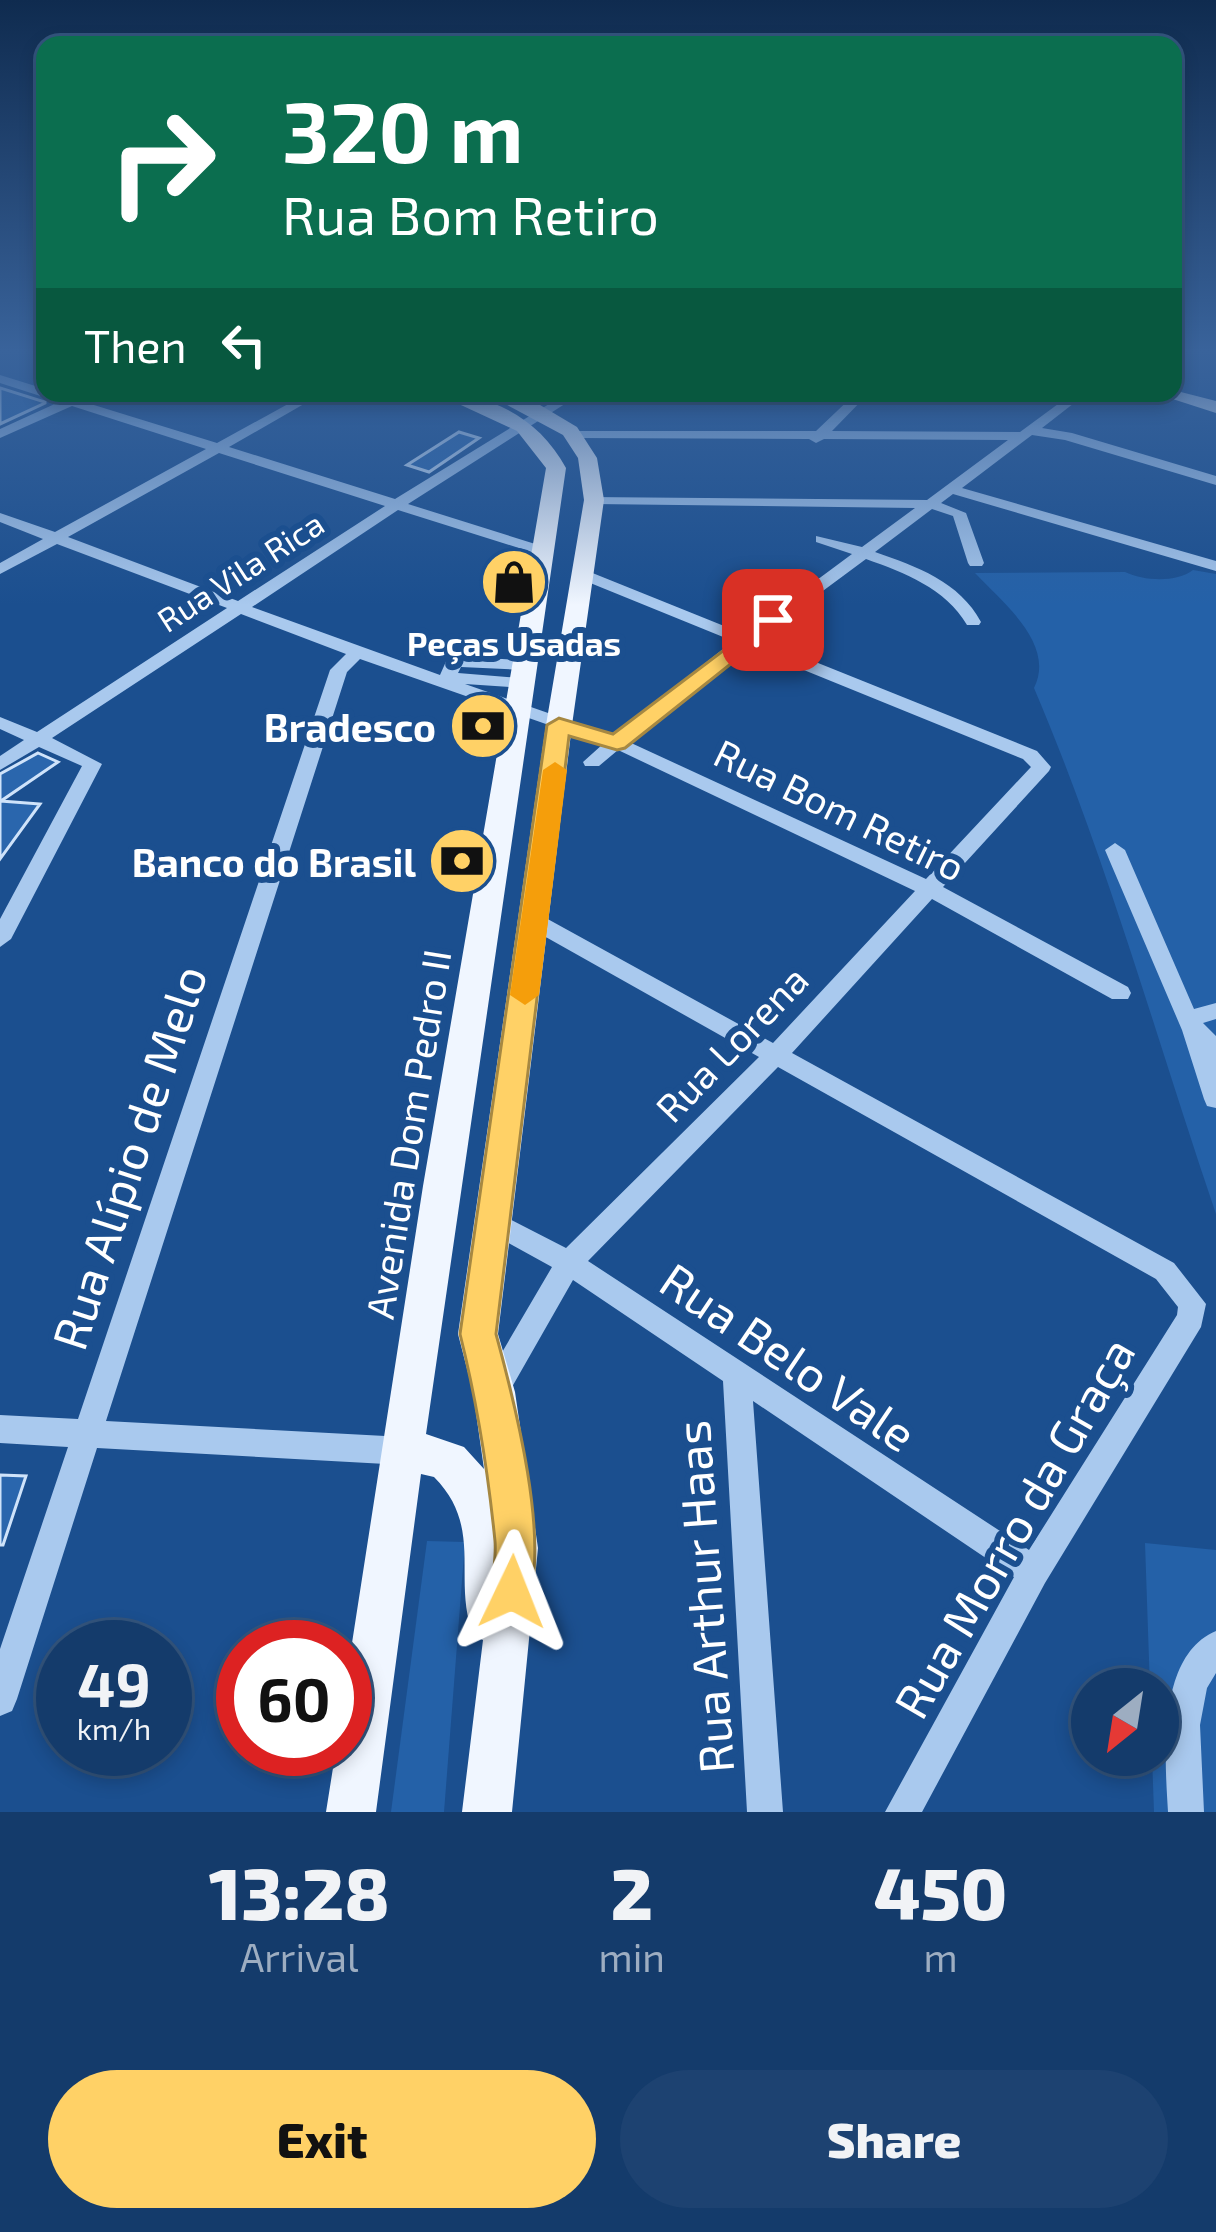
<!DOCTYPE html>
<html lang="en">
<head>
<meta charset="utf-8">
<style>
  body { margin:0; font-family:"Exo 2",sans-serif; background:#1d4271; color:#f1f3f6; height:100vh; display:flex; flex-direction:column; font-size:45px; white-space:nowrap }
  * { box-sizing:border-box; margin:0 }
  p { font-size:39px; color:#9dadc1 }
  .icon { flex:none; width:66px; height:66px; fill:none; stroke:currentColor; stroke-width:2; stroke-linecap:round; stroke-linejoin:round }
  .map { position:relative; height:1812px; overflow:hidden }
  .side { display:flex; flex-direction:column; background:#143b6b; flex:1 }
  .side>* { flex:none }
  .top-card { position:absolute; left:36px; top:36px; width:1146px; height:366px; border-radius:24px; box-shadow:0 6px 18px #0003,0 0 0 3px #33557e; background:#0b6e4f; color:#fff; overflow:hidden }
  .needle { width:78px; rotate:210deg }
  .buttons { position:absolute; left:1071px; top:1668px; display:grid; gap:24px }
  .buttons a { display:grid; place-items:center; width:108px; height:108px; border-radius:50%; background:#143b6b; box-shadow:0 6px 18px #0003,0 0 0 3px #33557e; font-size:60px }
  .speed { position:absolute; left:36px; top:1620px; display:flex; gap:24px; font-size:60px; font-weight:700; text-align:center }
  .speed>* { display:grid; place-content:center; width:156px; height:156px; border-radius:50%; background:#143b6b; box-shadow:0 6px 18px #0003,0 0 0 3px #33557e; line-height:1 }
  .speed small { font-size:30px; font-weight:400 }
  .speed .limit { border:18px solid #d22; background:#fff; color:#111 }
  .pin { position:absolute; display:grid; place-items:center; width:102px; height:102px; color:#fff; margin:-51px; border-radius:24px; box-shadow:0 6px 18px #0006 }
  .me { position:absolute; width:132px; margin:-66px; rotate:2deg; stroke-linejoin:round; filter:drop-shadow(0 0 9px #0008) }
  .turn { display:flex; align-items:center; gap:42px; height:252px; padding:0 48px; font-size:54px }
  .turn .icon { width:156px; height:156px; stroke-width:2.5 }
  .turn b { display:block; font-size:84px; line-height:102px }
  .then { display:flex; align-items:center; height:114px; padding:0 48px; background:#0003; gap:24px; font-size:45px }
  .eta { display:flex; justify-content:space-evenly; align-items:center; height:204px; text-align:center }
  .eta b { font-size:72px; font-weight:800; line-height:84px }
  .action { display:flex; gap:24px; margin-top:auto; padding:24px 48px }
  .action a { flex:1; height:138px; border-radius:72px; background:#ffd166; color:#111; font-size:48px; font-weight:800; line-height:138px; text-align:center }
  .action a+a { background:#1d4271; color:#f1f3f6 }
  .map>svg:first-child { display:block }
  .green { fill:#2461a8 }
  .building { fill:#2a66ad; stroke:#cfe3fa; stroke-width:3 }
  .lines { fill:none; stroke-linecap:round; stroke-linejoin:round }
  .minor { fill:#a9c9ee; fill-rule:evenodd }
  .major { fill:#f0f6ff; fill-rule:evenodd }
  .route { fill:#ffd166; stroke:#a68842; stroke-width:3 }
  .slow { fill:#f59e0b }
  .labels { text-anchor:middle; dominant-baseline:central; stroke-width:12; stroke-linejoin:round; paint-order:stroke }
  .far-street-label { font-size:33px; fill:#fff; stroke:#1b4f8f }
  .far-poi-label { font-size:33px; font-weight:bold; fill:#fff; stroke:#1b4f8f }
  .poi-label { font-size:39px; font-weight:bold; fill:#fff; stroke:#1b4f8f; text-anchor:end }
  .street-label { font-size:39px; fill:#fff; stroke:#1b4f8f }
  .near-street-label { font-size:48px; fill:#fff; stroke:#1b4f8f }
</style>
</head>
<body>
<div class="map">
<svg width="1216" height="1812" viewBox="0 0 1216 1812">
  <rect width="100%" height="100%" fill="#1b4f8f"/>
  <g class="green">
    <path d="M1193,570L1216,574V1214C1156,1038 1107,859 1034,688C1056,644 1003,603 975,573L1125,572C1144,581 1176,583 1193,570Z"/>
    <path d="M427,1541L465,1542L444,1812H391Z"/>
    <path d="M1145,1543L1216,1550V1812H1154L1152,1755H1158V1689H1150Z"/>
  </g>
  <g class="building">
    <path d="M0,388L45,402V403L0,424Z"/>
    <path d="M459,432L479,438L429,472L407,465Z"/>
    <path d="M38,753L58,762L1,801L40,804L0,859V774Z"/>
    <path d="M0,1475L26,1476L3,1545H0Z"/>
  </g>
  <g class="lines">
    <g class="minor">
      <path d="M0,375L45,389V393L81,396V401L217,443L308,393H323L229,447L395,499L567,393H582L408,504L548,548V554H538L398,510L252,607L440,675L448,657L454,656L533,661V669L527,670L461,667L458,673L531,679L534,683L525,688L465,684L614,736L733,641L578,578V572H590L744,634L852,554L816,542V536L862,547L915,508L594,504L589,503V497L927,500L1008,440L824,439L816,443L809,439L576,438L569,434L571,431H816L856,393H869L832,431L1020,432L1073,393H1087L1042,428L1072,433L1216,476V485L1065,440L1032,435L962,488L1216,561V571L953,494L941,503L966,513L984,563L982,566H970L968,563L953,516L932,509L875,552C916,566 960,582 981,622L979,625H967C945,588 905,573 866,559L758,639L1037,751L1051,767L1049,771L943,887L1128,987L1131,993L1128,999H1112L932,899L792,1053L1174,1263L1206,1304L1201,1327L1045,1583L922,1812H885L1014,1577L753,1401L783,1812H747L723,1381L573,1280L504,1401L494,1405L484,1401L480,1392L484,1383L552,1267L481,1228L477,1220L481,1212L490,1209L566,1248L759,1057L528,927L525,922L528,917H544L773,1043L915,891L618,750L599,766H585L583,762L603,744L360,659L347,672L106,1421L404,1437L414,1441L419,1451L414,1461L404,1465L97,1448L17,1699L12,1711L0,1716V1649L68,1447L0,1443V1415L78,1419L330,670L346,654L241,614L52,738L102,764L11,939L0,947V919L82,766L39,747L0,770V756L24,740L0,729V717L37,732L227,608L57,544L0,574V563L43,539L0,522V513L55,532L206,449L72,406L0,438V429L59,402L0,383ZM219,453L385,506L238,601L68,537ZM747,647L1023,759L1031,767L926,879L629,742ZM778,1067L1156,1279L1178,1307L1177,1315L1029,1550L588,1261Z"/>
      <path d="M1115,843L1125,850L1194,1009L1216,1003V1019L1203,1023L1216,1036V1108L1207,1106L1204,1099L1182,1030L1105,850Z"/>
      <path d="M1216,1631V1673L1207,1688L1200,1725L1204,1812H1168C1165,1760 1156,1656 1216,1631Z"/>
    </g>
    <g class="major">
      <path d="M1173,390L1216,401V413L1154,393Z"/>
      <path d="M435,393C491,393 539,418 566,468L426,1434L464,1447L484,1469L473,1392L458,1334L546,725L584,500L578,458L563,435L496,399L495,393L530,399L577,427L597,458L604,500L572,725L498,1334L515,1392L538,1548L512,1812H462L483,1640L474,1636C451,1581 485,1528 434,1477L421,1474L376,1812H326L336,1749H345V1688L423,1186L546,468L517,431Z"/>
    </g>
  </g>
  <linearGradient id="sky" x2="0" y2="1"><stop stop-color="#0f2b4f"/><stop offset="0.58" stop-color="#39639b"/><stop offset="1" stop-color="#39639b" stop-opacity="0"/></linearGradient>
  <rect width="1216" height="605" fill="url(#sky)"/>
  <path class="route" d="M773,613L781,615V624L625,748L617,750L569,736L496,1334C514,1400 552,1545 526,1607L512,1613L497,1607C488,1584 497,1565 495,1541C488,1472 477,1402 460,1334L547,725L559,718L613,734Z"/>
  <path class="slow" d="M555,762L567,770L539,995L525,1005L510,995L543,770Z"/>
  <defs>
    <g id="shop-disc" transform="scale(3.45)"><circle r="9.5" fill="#ffd166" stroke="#1b4f8f"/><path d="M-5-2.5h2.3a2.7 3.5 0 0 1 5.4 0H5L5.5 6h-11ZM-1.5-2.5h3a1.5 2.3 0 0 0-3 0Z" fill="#111"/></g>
    <g id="bank-disc" transform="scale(3.45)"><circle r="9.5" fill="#ffd166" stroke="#1b4f8f"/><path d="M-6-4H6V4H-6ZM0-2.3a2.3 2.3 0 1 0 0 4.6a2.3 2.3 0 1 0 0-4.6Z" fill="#111"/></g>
  </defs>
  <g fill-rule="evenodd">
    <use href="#shop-disc" x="514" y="582"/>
    <use href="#bank-disc" x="483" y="726"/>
    <use href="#bank-disc" x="462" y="861"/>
  </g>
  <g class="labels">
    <g class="far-street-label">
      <text transform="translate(240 571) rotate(-33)">Rua Vila Rica</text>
    </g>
    <g class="far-poi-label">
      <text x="514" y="643">Peças Usadas</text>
    </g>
    <g class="poi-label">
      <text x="436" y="726">Bradesco</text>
      <text x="416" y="861">Banco do Brasil</text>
    </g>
    <g class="street-label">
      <text transform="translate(840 809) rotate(26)">Rua Bom Retiro</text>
      <text transform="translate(731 1043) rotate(-46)">Rua Lorena</text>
      <text transform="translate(407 1134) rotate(-81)">Avenida Dom Pedro II</text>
    </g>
    <g class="near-street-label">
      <text transform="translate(128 1157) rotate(-72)">Rua Alípio de Melo</text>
      <text transform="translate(789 1356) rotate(34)">Rua Belo Vale</text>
      <text transform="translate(1013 1527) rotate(-60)">Rua Morro da Graça</text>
      <text transform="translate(703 1597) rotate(-94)">Rua Arthur Haas</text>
    </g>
  </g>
</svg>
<div class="buttons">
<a><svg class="needle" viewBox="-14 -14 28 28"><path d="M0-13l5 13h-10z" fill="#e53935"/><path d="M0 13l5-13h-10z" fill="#9dadc1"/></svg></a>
</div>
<div class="speed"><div>49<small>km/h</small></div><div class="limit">60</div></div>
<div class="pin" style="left:773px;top:620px;background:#d93025"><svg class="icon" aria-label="arrive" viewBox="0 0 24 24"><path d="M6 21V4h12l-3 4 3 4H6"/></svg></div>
<svg class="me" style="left:512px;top:1592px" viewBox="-20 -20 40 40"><path d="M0-17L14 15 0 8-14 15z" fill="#ffd166" stroke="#fff" stroke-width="4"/></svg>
<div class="top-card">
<div class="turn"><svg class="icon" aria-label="right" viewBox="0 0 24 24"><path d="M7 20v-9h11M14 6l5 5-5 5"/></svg><div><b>320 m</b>Rua Bom Retiro</div></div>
<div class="then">Then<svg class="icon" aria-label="left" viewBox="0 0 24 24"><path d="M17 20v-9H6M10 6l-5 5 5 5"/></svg></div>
</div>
</div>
<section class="side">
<div class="eta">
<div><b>13:28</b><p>Arrival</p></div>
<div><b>2</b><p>min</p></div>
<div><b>450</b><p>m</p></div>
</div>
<div class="action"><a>Exit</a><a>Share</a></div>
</section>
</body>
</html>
